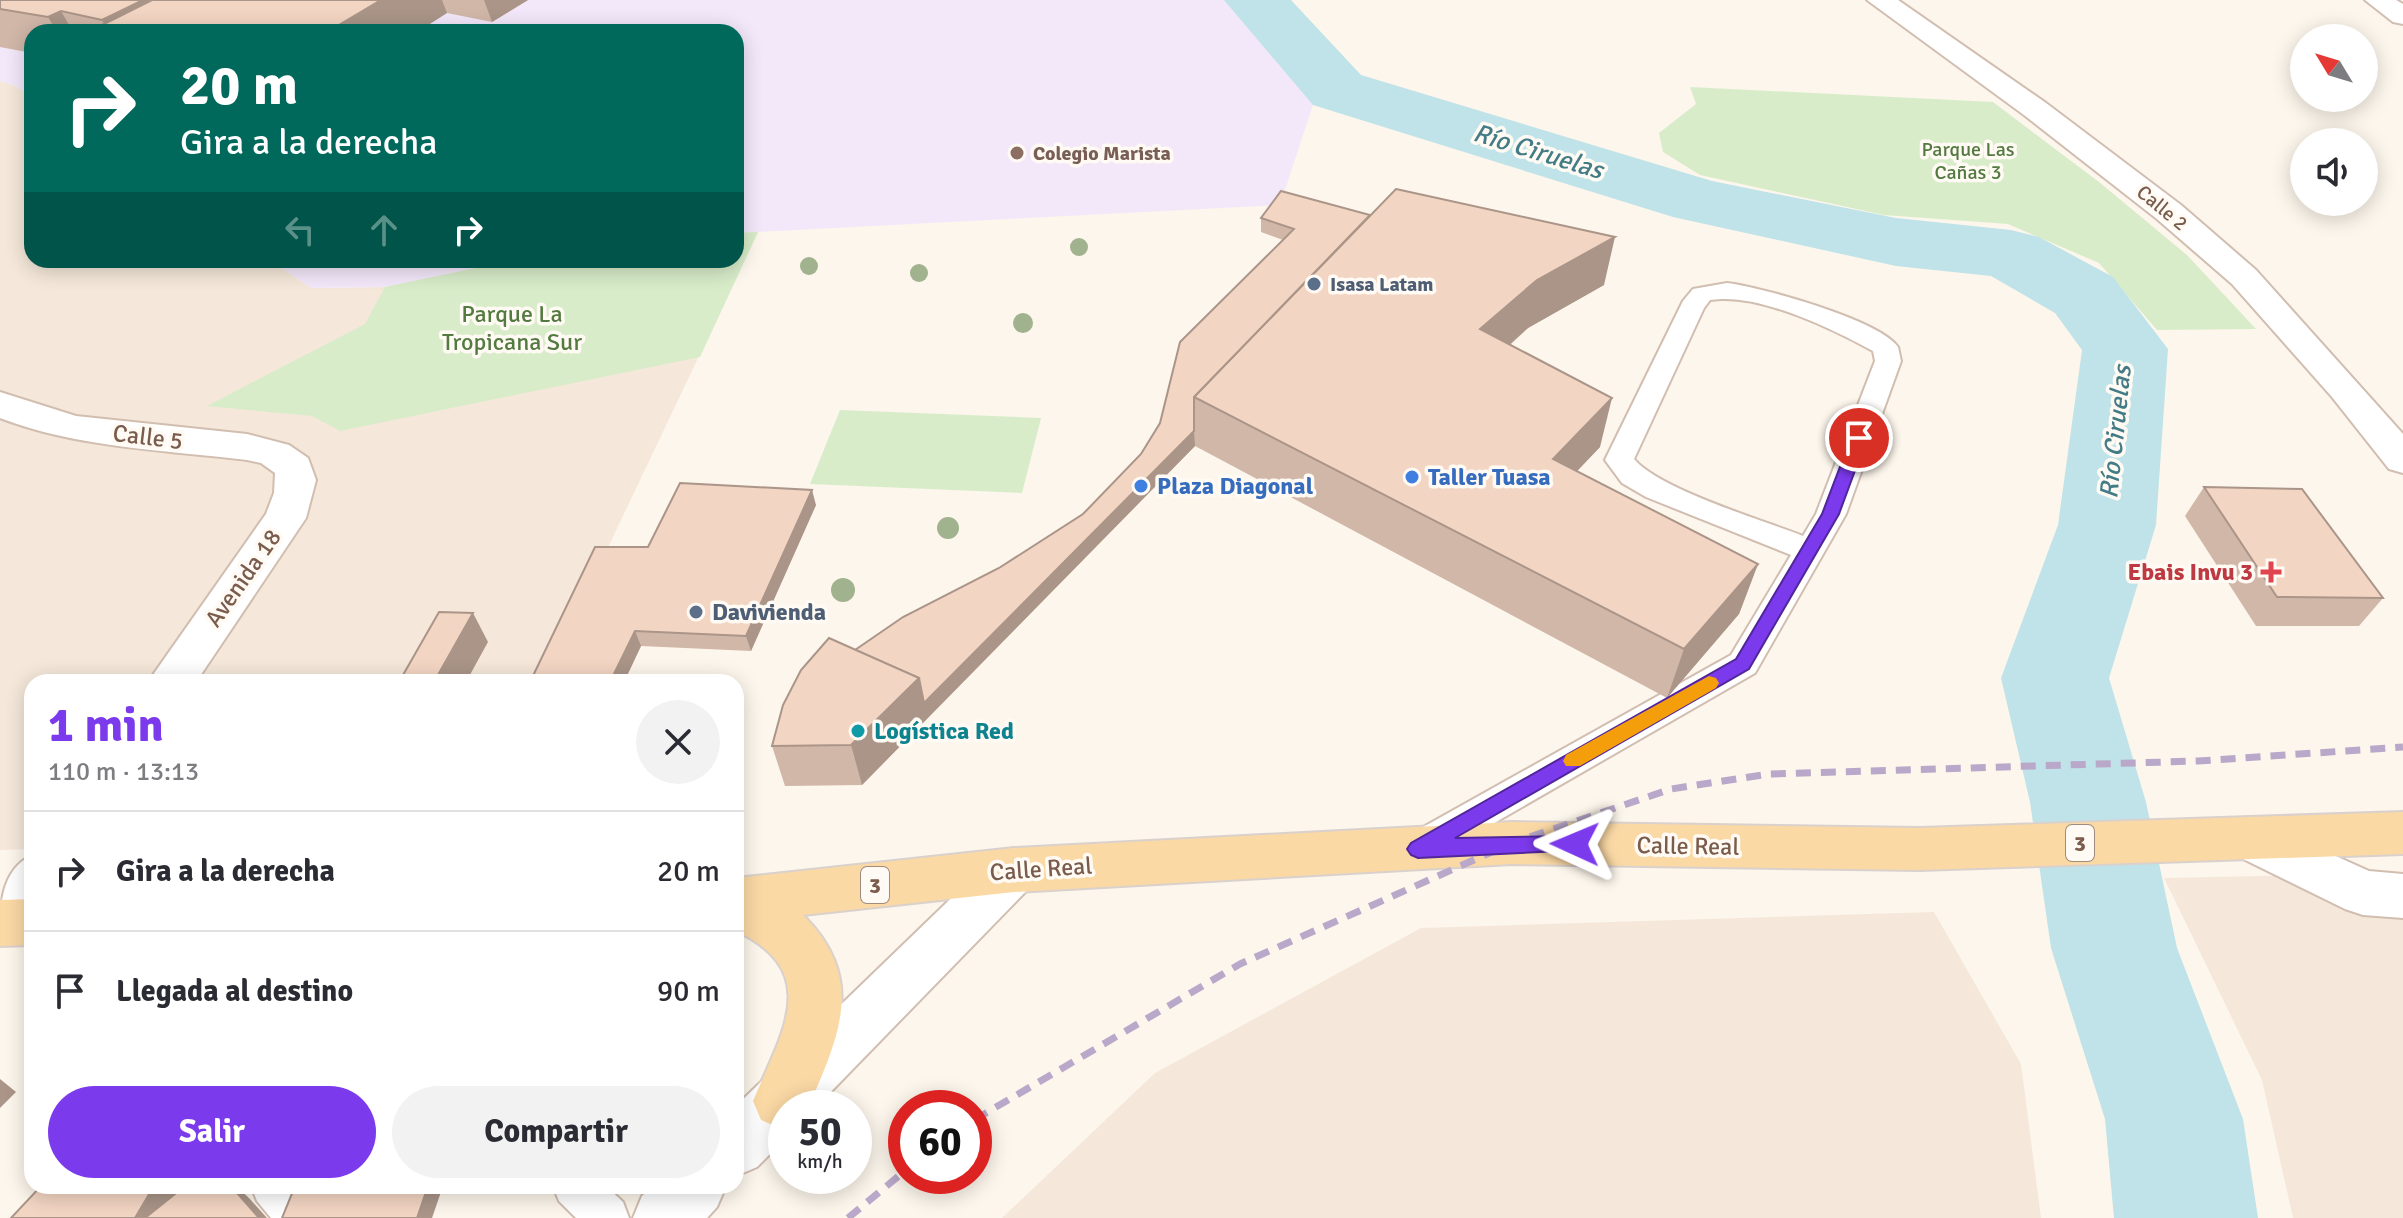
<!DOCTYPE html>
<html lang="es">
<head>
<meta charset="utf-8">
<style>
  body { margin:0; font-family:Signika,sans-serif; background:#f2f2f3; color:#2b2b33; height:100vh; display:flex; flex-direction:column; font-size:30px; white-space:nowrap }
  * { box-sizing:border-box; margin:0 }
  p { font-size:26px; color:#7c7c81 }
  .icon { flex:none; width:44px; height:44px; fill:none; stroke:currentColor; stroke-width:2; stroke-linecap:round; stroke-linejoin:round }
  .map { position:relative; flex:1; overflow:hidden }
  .drawer { position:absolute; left:24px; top:674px; width:720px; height:520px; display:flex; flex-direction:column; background:#fff; border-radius:24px; box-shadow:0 4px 20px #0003 }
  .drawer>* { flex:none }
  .guide { position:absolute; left:24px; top:24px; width:720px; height:244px; border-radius:24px; box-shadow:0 4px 20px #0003; background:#00695c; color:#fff; overflow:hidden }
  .needle { width:52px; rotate:308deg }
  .fabs { position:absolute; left:2290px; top:24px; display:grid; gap:16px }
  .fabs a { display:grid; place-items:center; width:88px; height:88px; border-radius:50%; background:#fff; box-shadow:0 4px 20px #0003; font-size:40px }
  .speed { position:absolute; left:768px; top:1090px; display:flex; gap:16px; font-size:40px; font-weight:700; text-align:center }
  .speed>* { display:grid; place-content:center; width:104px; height:104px; border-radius:50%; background:#fff; box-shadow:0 4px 20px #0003; line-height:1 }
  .speed small { font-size:20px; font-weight:400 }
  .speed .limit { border:12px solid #d22; background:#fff; color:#111 }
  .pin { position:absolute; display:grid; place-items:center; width:68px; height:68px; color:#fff; margin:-34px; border:4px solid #fff; border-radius:50%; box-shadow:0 2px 8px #0007 }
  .me { position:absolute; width:88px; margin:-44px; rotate:271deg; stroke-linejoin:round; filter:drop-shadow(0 0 6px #0008) }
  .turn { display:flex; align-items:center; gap:28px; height:168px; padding:0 24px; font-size:36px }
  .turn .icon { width:104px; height:104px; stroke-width:2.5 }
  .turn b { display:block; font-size:56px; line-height:68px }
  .lanes { display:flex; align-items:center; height:76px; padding:0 24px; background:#0003; justify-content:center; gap:40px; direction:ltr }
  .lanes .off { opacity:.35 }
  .round { display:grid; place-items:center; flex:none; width:84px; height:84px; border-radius:42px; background:#f2f2f3 }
  .summary { display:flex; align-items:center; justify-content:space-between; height:136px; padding:0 24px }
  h1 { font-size:48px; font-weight:700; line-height:60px; color:#7c3aed }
  .action { display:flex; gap:16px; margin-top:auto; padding:16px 24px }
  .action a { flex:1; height:92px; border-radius:48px; background:#7c3aed; color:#fff; font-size:32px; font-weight:700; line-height:92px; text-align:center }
  .action a+a { background:#f2f2f3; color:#2b2b33 }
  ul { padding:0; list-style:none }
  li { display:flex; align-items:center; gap:24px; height:120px; padding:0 24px; border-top:2px solid #e1e1e2 }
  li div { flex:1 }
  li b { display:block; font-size:30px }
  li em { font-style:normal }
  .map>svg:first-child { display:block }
  .residential { fill:#f5e8da }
  .education { fill:#f3e8fa }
  .green { fill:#d8ecc9 }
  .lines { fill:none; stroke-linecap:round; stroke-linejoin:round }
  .river { fill:#bfe3e8; fill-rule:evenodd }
  .lane-casing { stroke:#d1beb0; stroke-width:4 }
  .street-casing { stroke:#d1beb0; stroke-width:4 }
  .primary-casing { stroke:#dad1cd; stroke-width:4 }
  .lane { fill:#fff; fill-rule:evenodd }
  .street { fill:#fff; fill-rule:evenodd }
  .primary { fill:#fbd9a5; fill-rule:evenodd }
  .rail { stroke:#b9a8c9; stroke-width:7; stroke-dasharray:15 10; stroke-linecap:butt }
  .tree { fill:#a0b28e }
  .wall { fill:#d1b7a8 }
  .shaded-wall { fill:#aa9588 }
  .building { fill:#f3d5c3; stroke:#aa9588; stroke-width:2 }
  .route { fill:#7c3aed; stroke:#51269a; stroke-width:2 }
  .slow { fill:#f59e0b }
  .education-dot { fill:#8d6e63; stroke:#fffaf3; stroke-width:3 }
  .service-dot { fill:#5c6f8a; stroke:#fffaf3; stroke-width:3 }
  .shop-dot { fill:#3f7fe0; stroke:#fffaf3; stroke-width:3 }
  .health-dot { fill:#e0444e; stroke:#fffaf3; stroke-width:3 }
  .culture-dot { fill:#0f9aa8; stroke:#fffaf3; stroke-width:3 }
  .labels { text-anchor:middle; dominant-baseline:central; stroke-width:7; stroke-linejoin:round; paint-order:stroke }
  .far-park-label { font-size:20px; fill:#537a41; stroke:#fffaf3 }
  .far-education-label { font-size:20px; font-weight:bold; fill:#785e54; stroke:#fffaf3; text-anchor:start }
  .far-street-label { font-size:20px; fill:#7a5c4d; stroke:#fffaf3 }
  .far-service-label { font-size:20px; font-weight:bold; fill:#4e5e75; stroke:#fffaf3; text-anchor:start }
  .shield { fill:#fffaf3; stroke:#a28b7f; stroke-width:2 }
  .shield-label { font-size:22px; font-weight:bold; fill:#7a5c4d }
  .park-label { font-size:24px; fill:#537a41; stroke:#fffaf3 }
  .street-label { font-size:24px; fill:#7a5c4d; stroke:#fffaf3 }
  .shop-label { font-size:24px; font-weight:bold; fill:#366cbe; stroke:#fffaf3; text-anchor:start }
  .health-label { font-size:24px; font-weight:bold; fill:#be3a42; stroke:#fffaf3; text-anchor:end }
  .service-label { font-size:24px; font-weight:bold; fill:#4e5e75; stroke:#fffaf3; text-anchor:start }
  .culture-label { font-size:24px; font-weight:bold; fill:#0d838f; stroke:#fffaf3; text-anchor:start }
  .water-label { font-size:26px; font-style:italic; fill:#437c86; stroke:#fffaf3 }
</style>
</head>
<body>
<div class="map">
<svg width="2403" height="1218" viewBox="0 0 2403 1218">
  <rect width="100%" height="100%" fill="#fdf6ec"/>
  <g class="residential">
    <path d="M0,81L14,85L32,97V260H270L311,288L385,287L514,260H736V233L758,232L544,682H32V849L0,850Z"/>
    <path d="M2403,873V1218H2293L2262,1080L2164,878Z"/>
    <path d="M1934,912L2021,1064L2041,1218H1002L1155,1073L1421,928Z"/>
  </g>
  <g class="education">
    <path d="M0,0H1238L1314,102L1280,205L736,233V32H32V97L14,85L0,81Z"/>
    <path d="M270,260H514L385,287L311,288Z"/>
  </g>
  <g class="green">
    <path d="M1690,87L1993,102L2099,182L2187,255L2256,329L2157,330L2099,263L2008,224L1884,215L1700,175L1663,152L1659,133L1696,104Z"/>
    <path d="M758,232L700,357L340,431L312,416L207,406L365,324L385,287L514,260H736V233Z"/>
    <path d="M840,410L1041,418L1022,493L810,484Z"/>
  </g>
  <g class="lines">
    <path class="river" d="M1224,0H1291L1361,75L1712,181L1896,218L2011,230L2039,237L2113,277L2168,349L2156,525L2109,678L2146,802L2177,948L2243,1119L2258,1218H2114L2105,1119L2051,948L2030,802L2001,678L2058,525L2082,350L2055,313L1991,276L1896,266L1673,217L1313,105Z"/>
    <g class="lane-casing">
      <g id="lane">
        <path d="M1727,283C1761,287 1880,320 1898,347L1901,361L1846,514L1755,673L1435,857L1422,861L1409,857L1404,846L1409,835L1731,655L1791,555L1646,497L1622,483L1605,460L1683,301L1693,289ZM1721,299C1766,297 1833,329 1873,351L1875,361L1816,514L1803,536C1762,520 1659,489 1634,459L1704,308L1710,300Z"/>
        <path d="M251,1186H302L316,1202L322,1218H271L257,1201Z"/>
        <path d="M553,1186H606L623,1202L629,1218H576L559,1201Z"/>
      </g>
    </g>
    <g class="street-casing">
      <g id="street">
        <path d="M1867,0H1898L2046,103L2181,205L2256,270L2403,434V473L2389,469L2332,397L2232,284L2157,219L2024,115Z"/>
        <path d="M2365,0H2396L2403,4V24L2393,22Z"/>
        <path d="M0,392L76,416L247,434L289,445L308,458L316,480L306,518L196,682H148L266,514L274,493L275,473L261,463L247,460C164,450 78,448 0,418Z"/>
        <path d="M2249,817L2369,871L2403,874V918L2363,915L2345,909L2231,853L2224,838L2231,823Z"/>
        <path d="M1014,848L1032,855L1040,870L1032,885L815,1108H786V1138L757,1167L736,1176V1106L996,855Z"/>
        <path d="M32,855V919L19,938L0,945C0,905 0,871 32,855Z"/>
        <path d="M653,1186H726L717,1207L707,1218H633L642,1196Z"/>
      </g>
    </g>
    <g class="primary-casing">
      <g id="primary">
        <path d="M2403,812V854L1920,870L1512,864L1014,892L803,915C867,979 839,1036 808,1108H786V1127L782,1129L761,1120L753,1101C781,1034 824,972 736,931V878L1014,848L1512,822L1920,828Z"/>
        <path d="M32,899V945L0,946V900Z"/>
      </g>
    </g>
    <use href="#lane" class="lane"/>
    <use href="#street" class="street"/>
    <use href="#primary" class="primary"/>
    <g class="rail">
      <path d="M974,1120L1240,964L1512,843L1671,789L1769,774L2198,761L2403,747"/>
      <path d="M848,1218L906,1170"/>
    </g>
  </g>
  <g class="tree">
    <circle cx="1079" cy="247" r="9"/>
    <circle cx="809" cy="266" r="9"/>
    <circle cx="919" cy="273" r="9"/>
    <circle cx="1023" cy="323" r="10"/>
    <circle cx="948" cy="528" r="11"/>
    <circle cx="843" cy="590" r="12"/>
  </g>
  <g class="wall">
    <path d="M0,0H528L492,22L447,13L417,32H32V53L0,47Z"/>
    <path d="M1261,218L1604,285L1528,328L1510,345L1600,447L1577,471L1758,564L1739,614L1667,698L1195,446L862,785L785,786L772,746L855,650L999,568L1083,514L1141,454L1283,240L1261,232Z"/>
    <path d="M2204,487L2383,598L2359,626H2256L2185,516Z"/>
    <path d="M816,505L751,651L641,646L624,682H530L648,547Z"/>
  </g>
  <g class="shaded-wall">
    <path d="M143,0H197L108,32L102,20Z"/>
    <path d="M381,0H442L447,13L417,32H327Z"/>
    <path d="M484,0H528L492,22Z"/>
    <path d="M61,11L73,32H57L48,17Z"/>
    <path d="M1615,237L1604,285L1528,328L1472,378L1480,329L1537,280Z"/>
    <path d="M1612,398L1600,447L1542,508L1553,459Z"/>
    <path d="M1194,431L1195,446L862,785L851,745L919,678Z"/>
    <path d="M812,490L816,505L751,651L746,636Z"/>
    <path d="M1758,564L1739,614L1667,698L1684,649Z"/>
    <path d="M473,613L488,642L466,682H434Z"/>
    <path d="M635,631L641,646L624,682H610Z"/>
    <path d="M0,1079L16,1092L0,1108Z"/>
    <path d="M154,1186H212L194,1218H135Z"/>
    <path d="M231,1186H236L249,1198L267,1218H259Z"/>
    <path d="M428,1186H443L432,1218H417Z"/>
  </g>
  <g class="building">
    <path d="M0,0H143L102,20L61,11L48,17L0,9Z"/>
    <path d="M152,0H381L327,32H88Z"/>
    <path d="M1396,189L1615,237L1537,280L1480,329L1612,398L1553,459L1758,564L1684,649L1194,397Z"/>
    <path d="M1281,191L1370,215L1194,397V431L924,703L919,678L855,650L903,617L999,568L1083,514L1141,454L1160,423L1180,342L1294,229L1261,218Z"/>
    <path d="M680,483L812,490L746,636L635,631L610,682H530L595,547H648Z"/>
    <path d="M2204,487L2302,489L2383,598L2277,597Z"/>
    <path d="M439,612L473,613L434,682H399Z"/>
    <path d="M829,638L919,678L851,745L772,746L783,705L801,670Z"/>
    <path d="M41,1186H154L135,1218H11Z"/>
    <path d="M185,1186H231L259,1218H145Z"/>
    <path d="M295,1186H428L417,1218H282Z"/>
  </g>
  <path class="route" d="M1859,433L1867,438L1839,514L1749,669L1455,838L1575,836L1583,838L1586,844L1583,850L1418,858L1411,855L1407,849L1411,843L1736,659L1822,514L1851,438Z"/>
  <path class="slow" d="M1709,676L1716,678L1719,683L1716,688L1580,766H1566L1563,761L1566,755Z"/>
  <circle class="education-dot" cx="1017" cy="153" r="8"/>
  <g class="service-dot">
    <circle cx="1314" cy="284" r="8"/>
    <circle cx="696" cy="612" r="8"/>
  </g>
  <g class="shop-dot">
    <circle cx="1412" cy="477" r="8"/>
    <circle cx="1141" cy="486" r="8"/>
  </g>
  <path class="health-dot" d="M2267 560h8v8h8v8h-8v8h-8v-8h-8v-8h8z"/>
  <circle class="culture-dot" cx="858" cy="731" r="8"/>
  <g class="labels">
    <g class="far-park-label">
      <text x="1968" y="149">Parque Las<tspan x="1968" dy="23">Cañas 3</tspan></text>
    </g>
    <g class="far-education-label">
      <text x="1033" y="153">Colegio Marista</text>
    </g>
    <g class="far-street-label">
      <text transform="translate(2162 208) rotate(39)">Calle 2</text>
    </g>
    <g class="far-service-label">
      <text x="1330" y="284">Isasa Latam</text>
    </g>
    <g class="shield">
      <rect x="2066" y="825" width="28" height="36" rx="6"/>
      <rect x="861" y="867" width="28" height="36" rx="6"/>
    </g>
    <g class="shield-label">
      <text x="2080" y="843">3</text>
      <text x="875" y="885">3</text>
    </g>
    <g class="park-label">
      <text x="512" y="314">Parque La<tspan x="512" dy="28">Tropicana Sur</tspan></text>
    </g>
    <g class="street-label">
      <text transform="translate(148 437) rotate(7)">Calle 5</text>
      <text transform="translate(243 578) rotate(-55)">Avenida 18</text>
      <text transform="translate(1688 846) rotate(1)">Calle Real</text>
      <text transform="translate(1041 869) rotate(-4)">Calle Real</text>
    </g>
    <g class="shop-label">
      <text x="1428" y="477">Taller Tuasa</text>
      <text x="1157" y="486">Plaza Diagonal</text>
    </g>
    <g class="health-label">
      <text x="2253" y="572">Ebais Invu 3</text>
    </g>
    <g class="service-label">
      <text x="712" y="612">Davivienda</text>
    </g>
    <g class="culture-label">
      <text x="874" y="731">Logística Red</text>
    </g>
    <g class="water-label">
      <text transform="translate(1538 152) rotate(17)">Río Ciruelas</text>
      <text transform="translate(2116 432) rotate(-84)">Río Ciruelas</text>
    </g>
  </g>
</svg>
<div class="fabs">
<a><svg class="needle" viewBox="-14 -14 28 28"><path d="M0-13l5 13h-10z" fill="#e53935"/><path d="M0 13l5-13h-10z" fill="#7c7c81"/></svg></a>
<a><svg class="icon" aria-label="sound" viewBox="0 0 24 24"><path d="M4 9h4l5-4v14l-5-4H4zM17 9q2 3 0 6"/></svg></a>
</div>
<div class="speed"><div>50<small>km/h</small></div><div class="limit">60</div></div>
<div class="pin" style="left:1859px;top:438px;background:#d93025"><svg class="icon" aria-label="arrive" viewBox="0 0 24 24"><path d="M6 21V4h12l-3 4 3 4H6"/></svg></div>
<svg class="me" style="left:1575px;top:844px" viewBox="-20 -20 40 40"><path d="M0-17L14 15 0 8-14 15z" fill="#7c3aed" stroke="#fff" stroke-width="4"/></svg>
<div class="guide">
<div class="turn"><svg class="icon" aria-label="right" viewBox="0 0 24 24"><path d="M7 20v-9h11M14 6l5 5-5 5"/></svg><div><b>20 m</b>Gira a la derecha</div></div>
<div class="lanes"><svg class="icon off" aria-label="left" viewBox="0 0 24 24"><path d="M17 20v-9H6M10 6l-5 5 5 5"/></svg><svg class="icon off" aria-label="ahead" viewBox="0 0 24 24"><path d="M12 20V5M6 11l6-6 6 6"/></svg><svg class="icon" aria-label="right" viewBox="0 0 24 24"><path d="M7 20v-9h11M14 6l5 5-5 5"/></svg></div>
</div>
<section class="drawer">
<div class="summary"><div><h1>1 min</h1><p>110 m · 13:13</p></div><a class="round"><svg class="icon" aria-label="close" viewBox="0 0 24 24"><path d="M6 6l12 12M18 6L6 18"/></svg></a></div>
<ul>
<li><svg class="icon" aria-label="right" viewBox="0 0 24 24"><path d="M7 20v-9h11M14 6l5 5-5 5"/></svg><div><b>Gira a la derecha</b></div><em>20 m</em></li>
<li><svg class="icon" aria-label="arrive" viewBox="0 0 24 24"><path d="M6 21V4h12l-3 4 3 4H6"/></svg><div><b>Llegada al destino</b></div><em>90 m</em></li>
</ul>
<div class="action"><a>Salir</a><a>Compartir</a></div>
</section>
</div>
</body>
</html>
